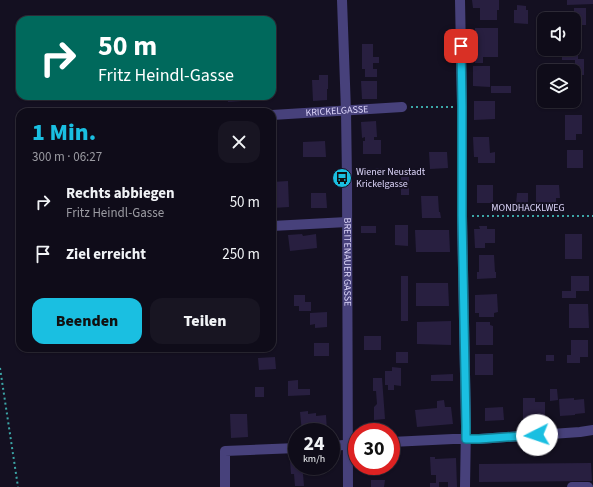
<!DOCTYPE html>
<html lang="de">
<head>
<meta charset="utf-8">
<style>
  body { margin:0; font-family:"Source Sans 3",sans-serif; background:#181522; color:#f1f3f6; height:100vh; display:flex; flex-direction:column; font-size:15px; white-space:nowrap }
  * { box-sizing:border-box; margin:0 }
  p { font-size:13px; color:#9b9ba2 }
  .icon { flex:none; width:22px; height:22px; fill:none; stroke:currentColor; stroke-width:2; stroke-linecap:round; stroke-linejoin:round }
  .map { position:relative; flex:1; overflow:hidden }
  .details { position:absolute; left:16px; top:108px; width:260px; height:244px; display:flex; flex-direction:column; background:#0f0c19; border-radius:12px; box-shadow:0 1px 3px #0004,0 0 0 1px #2f2c38 }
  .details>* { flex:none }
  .guide { position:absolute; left:16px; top:16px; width:260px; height:84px; border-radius:12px; box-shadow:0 1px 3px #0004,0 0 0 1px #2f2c38; background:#00695c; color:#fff; overflow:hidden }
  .tools { position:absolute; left:537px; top:12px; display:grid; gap:8px }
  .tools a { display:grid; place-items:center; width:44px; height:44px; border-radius:8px; background:#0f0c19; box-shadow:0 1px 3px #0004,0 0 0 1px #2f2c38; font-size:20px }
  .speed { position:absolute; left:288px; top:423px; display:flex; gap:8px; font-size:20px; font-weight:700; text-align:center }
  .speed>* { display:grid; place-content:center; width:52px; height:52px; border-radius:50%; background:#0f0c19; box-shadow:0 1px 3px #0004,0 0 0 1px #2f2c38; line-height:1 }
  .speed small { font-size:10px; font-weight:400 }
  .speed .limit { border:6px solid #d22; background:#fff; color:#111 }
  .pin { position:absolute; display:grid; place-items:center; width:34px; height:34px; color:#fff; margin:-17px; border-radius:8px; box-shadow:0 2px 6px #0006 }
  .me { position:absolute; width:44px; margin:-22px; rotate:266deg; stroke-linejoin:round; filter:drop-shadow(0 0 3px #0008) }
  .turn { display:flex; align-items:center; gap:14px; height:84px; padding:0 16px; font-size:18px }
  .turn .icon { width:52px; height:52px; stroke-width:2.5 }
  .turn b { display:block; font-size:28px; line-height:34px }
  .round { display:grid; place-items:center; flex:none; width:42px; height:42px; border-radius:12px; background:#181522 }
  .overview { display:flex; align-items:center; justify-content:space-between; height:68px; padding:0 16px }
  h1 { font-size:24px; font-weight:800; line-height:30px; color:#1abfe1 }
  .button { display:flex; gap:8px; margin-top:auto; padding:8px 16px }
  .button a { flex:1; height:46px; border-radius:12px; background:#1abfe1; color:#111; font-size:16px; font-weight:800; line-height:46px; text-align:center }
  .button a+a { background:#181522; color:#f1f3f6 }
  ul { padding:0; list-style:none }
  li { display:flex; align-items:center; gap:12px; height:52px; padding:0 16px }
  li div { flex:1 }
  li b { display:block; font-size:15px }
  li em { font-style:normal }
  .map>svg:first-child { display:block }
  .building { fill:#281f40 }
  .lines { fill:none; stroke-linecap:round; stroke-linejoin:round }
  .path { stroke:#3ca6a7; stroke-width:2; stroke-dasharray:2 3; stroke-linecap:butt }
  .minor { stroke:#47417b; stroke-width:10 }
  .route-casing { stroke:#117c92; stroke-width:10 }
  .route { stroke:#1abfe1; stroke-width:7 }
  .labels { text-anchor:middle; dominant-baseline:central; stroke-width:4; stroke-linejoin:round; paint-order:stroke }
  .street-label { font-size:10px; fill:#dcd5fa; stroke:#141021 }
  .poi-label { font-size:10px; fill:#dcd5fa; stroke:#141021; text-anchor:start }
</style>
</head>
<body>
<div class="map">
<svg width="593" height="487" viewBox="0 0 593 487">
  <rect width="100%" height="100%" fill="#141021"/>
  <g class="building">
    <path d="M472,0H499V10H497V20H480V8H473Z"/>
    <path d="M567,0H593V4L567,5Z"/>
    <path d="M517,5L526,6V10H528V24L514,23V10H517Z"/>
    <path d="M574,8H586V25H574V19H567V13H574Z"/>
    <path d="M475,28H498V57H483V63H475Z"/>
    <path d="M362,44H373V57H379V63H373V69H377V77H365V69H362Z"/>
    <path d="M574,45H578V59H584V75H575V60H562V49H574Z"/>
    <path d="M473,66H490V87L473,86Z"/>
    <path d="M319,75H328V89H327V100L313,101L312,80H319Z"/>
    <path d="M361,81H377V99H362Z"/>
    <rect x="574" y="84" width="8" height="17"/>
    <rect x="491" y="86" width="20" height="7"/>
    <path d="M228,96H242V101L228,102Z"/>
    <path d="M474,101H495V119L474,120Z"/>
    <path d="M565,115H582V134H576V140H565Z"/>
    <path d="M376,121L377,137H374V140H381V154H363V141H365V137L362,138L361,122Z"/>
    <path d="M473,137H489L490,153L495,152V163H478V157H474Z"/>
    <path d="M325,141L326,157H303V142Z"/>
    <rect x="567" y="150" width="16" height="18"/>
    <path d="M429,152H447L448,168L430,169Z"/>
    <path d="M382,168V175L363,176V169Z"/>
    <rect x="401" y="177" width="8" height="18"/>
    <path d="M288,181L289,207L272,208V182Z"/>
    <rect x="477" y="185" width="16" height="18"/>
    <path d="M536,185H559L560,198H556V204H536Z"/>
    <path d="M311,193H326L327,208H311Z"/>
    <path d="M517,193H528V204H516Z"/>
    <path d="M421,196H438L439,212H440L441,218H422Z"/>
    <path d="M395,225H408V246L395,245Z"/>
    <rect x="361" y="226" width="15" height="7"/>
    <path d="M479,226H487V229H495V243H485V248H475L474,229H480Z"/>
    <path d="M415,230H449L450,252H416Z"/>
    <path d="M302,234L303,236L316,234L317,248L290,251L288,235Z"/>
    <rect x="565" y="234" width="17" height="25"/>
    <path d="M479,255H494L495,272H496V278L477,279V272H479Z"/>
    <rect x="401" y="276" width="7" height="45"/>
    <path d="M571,276H589V291H576V298H562V291H571Z"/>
    <path d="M416,283H448L449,306H416Z"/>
    <path d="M497,294L498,312L494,313V317H479V313H475V295Z"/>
    <path d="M294,295H305V302H311V311H299V306H294Z"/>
    <path d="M569,304H588L589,328H569Z"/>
    <path d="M327,312V327L315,328V324L310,325V313Z"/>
    <path d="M451,321V345L417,344V322Z"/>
    <path d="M476,322H490V325L493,326V345H476Z"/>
    <rect x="364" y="336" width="17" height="14"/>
    <path d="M571,340H588V357H580V363H567V355H571Z"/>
    <rect x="314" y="343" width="15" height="13"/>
    <rect x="396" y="352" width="12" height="11"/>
    <rect x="475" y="354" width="18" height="21"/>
    <rect x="546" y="355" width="8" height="6"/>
    <path d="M275,357L276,369L259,370L258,358Z"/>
    <path d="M392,367L401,368V386L394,385V390H388V385H385V371H392Z"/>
    <path d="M453,374V381H431V375Z"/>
    <path d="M373,378H382L385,419L374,420V407L377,404L376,391H373Z"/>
    <path d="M298,380V389H310V395L288,396V381Z"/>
    <rect x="255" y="387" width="9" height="10"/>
    <path d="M550,389H557L558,400L550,401Z"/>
    <path d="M523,398H535V402H545V419L523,420Z"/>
    <path d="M574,398V400L584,399L585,413L575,414V415L560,416L559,399Z"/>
    <path d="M444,400L445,407H451L453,424L417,427L415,410L437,408V401Z"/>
    <path d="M503,407L504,420L485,421V408Z"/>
    <path d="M308,411V414L316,413V416L326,415L327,432H302L300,412Z"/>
    <path d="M230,414H247L248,437L231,438Z"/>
    <path d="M430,457H435V459L456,458L457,487H448V482H439V487H430V483H436V475H431Z"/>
    <path d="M290,460H297V466H314L315,474H303L304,486H295L294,474H291Z"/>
    <path d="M591,463L592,481L479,482V464Z"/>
    <path d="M374,466H385V469L374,470Z"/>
    <path d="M371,480H385L384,487H371Z"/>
  </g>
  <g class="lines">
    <g class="path">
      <path d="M411,107H453"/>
      <path d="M472,216H593"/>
      <path d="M0,368L18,487"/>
    </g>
    <g class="minor">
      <path id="s1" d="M342,0L346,111L347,179L348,487"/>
      <path d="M460,0L462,106V216L466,426L465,487"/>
      <path id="s2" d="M272,115L402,107"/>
      <path d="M272,226L347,222"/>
      <path d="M391,442L453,439H479L580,432L593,430"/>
      <path d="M331,446L357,444"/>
      <path d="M225,487V451L297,448"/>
      <path d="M572,487H588"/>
    </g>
  </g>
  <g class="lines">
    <g class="route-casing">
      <path id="route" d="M461,46L462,106V216L466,426V439H479L537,435"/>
    </g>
    <use href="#route" class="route"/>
  </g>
  <defs>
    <g id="bus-disc" transform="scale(1)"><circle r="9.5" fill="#1abfe1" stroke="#141021"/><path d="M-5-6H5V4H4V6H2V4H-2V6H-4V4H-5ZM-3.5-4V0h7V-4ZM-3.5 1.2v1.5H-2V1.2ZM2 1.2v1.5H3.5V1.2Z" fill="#111"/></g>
  </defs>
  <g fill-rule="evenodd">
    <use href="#bus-disc" x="342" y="178"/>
  </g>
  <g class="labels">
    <g class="street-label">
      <text stroke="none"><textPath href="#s2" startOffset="65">KRICKELGASSE</textPath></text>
      <text x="528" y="208">MONDHACKLWEG</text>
      <text stroke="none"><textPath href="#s1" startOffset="262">BREITENAUER GASSE</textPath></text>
    </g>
    <g class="poi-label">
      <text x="356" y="172">Wiener Neustadt<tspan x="356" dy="12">Krickelgasse</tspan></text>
    </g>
  </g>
</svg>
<div class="tools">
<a><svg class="icon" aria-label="sound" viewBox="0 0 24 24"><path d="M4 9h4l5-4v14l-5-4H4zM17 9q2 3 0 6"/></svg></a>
<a><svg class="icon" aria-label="layers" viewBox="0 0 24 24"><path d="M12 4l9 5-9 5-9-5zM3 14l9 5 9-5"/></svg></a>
</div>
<div class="speed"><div>24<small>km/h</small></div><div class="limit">30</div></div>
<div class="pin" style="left:461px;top:46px;background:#d93025"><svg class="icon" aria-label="arrive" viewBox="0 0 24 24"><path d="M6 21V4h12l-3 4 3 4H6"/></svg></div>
<svg class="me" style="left:537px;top:435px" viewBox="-20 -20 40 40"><circle r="19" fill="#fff"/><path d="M0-13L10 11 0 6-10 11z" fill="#1abfe1"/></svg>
<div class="guide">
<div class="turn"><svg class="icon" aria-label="right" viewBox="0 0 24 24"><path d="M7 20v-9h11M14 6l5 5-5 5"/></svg><div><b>50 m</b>Fritz Heindl-Gasse</div></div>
</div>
<section class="details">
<div class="overview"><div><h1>1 Min.</h1><p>300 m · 06:27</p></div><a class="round"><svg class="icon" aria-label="close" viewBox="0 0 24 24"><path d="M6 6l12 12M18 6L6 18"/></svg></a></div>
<ul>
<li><svg class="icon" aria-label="right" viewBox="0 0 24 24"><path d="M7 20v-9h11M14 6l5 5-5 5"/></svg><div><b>Rechts abbiegen</b><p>Fritz Heindl-Gasse</p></div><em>50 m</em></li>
<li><svg class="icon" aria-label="arrive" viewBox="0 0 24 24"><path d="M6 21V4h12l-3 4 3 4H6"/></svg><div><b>Ziel erreicht</b></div><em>250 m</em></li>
</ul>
<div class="button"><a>Beenden</a><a>Teilen</a></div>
</section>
</div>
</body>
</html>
